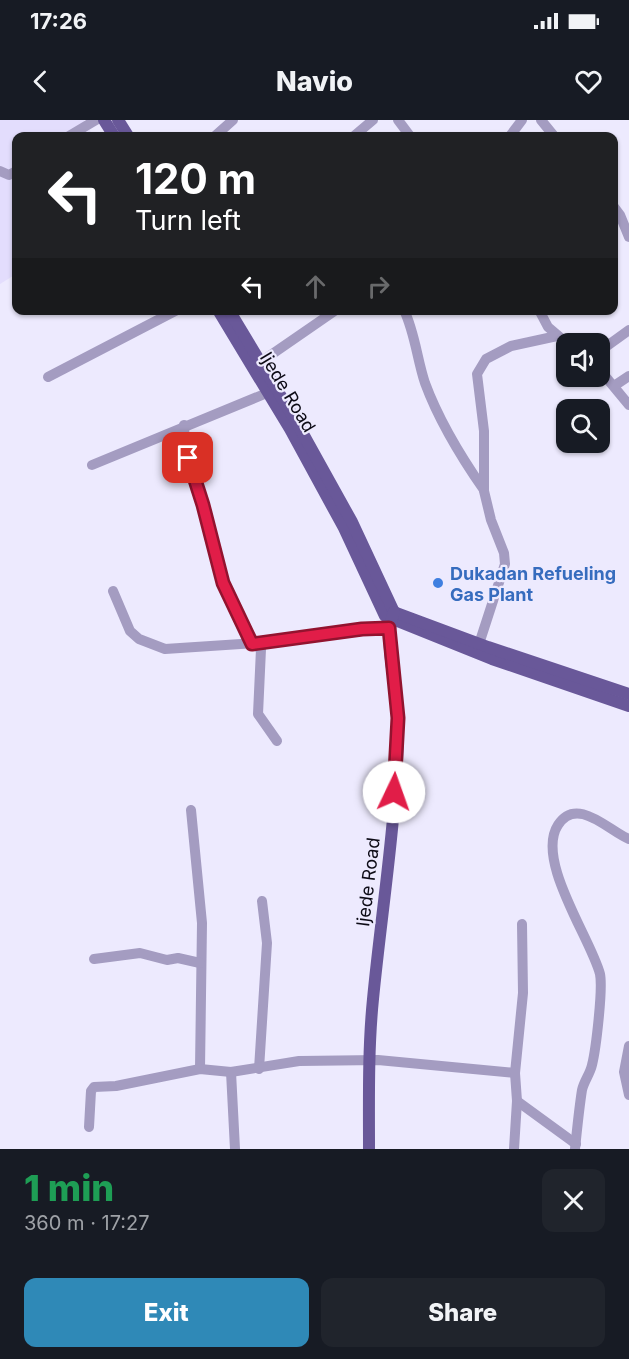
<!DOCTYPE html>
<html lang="en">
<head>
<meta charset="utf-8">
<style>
  body { margin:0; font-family:Inter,sans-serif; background:#20242c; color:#f1f3f6; height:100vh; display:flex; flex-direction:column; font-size:22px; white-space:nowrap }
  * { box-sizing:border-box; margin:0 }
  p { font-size:20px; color:#9ea1a6 }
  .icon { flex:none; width:33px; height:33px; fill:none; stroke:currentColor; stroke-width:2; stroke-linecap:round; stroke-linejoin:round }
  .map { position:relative; height:1029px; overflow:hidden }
  .sheet { display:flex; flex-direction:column; background:#171b24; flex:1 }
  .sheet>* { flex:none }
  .hud { position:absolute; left:12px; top:12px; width:606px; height:183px; border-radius:12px; box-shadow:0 2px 4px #0004; background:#202124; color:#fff; overflow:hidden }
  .tools { position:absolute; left:556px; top:213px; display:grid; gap:12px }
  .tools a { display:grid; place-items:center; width:54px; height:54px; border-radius:12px; background:#171b24; box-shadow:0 2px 4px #0004; font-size:30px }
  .pin { position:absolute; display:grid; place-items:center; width:51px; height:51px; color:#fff; margin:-26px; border-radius:12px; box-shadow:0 3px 9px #0006 }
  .me { position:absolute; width:66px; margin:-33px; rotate:3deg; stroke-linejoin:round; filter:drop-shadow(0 0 4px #0008) }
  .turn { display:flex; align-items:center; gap:21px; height:126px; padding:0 24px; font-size:27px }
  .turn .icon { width:78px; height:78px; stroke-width:2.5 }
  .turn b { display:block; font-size:42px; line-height:51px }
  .lanes { display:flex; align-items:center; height:57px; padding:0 24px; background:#0003; justify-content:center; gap:30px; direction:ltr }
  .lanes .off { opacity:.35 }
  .round { display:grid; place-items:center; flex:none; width:63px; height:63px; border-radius:12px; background:#20242c }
  .overview { display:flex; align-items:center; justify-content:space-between; height:102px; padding:0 24px }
  h1 { font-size:36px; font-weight:800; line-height:45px; color:#1e9e55 }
  .button { display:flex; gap:12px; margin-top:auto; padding:12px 24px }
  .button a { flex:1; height:69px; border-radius:12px; background:#2f89b7; color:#fff; font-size:24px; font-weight:800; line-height:69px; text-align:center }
  .button a+a { background:#20242c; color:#f1f3f6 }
  .status { display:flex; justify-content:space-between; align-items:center; height:42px; padding:0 30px; background:#171b24; direction:ltr }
  .status svg { height:16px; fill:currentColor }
  header { display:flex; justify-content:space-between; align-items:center; height:78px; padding:0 24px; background:#171b24; font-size:27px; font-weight:800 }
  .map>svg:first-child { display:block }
  .built { fill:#e3ddfd }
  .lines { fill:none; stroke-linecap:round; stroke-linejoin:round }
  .minor { stroke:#a49cc1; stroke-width:10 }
  .major { stroke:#695899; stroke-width:12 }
  .route-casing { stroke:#92132f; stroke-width:15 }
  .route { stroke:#e11d48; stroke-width:10 }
  .shop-dot { fill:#3f7fe0; stroke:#edeafe; stroke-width:2 }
  .labels { text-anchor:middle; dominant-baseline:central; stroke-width:4.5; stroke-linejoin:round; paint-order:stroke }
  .street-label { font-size:18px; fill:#0d0b16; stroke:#edeafe }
  .shop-label { font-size:18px; font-weight:bold; fill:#366cbe; stroke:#edeafe; text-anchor:start }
</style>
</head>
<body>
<div class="status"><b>17:26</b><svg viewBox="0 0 49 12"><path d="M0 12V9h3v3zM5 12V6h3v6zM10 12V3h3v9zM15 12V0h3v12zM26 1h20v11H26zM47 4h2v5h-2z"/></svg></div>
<header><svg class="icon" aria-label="back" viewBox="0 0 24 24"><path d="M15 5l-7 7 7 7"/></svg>Navio<svg class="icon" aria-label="heart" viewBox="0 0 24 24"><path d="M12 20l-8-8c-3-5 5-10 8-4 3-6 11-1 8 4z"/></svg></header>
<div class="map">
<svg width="629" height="1029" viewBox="0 0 629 1029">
  <rect width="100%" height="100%" fill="#edeafe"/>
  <path class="built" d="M0,0H84L93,16H16V154L0,164Z"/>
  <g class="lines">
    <g class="minor">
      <path d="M398,0L410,16"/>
      <path d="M541,0L554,16"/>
      <path d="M69,16L96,0"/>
      <path d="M215,16L233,0"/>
      <path d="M354,16L373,0"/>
      <path d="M510,16L522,0"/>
      <path d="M0,51L9,55L16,51"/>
      <path d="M614,87L620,95L629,117"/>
      <path d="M404,190C415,213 417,239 425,263C439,301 461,337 484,370"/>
      <path d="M539,190L548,207L568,224"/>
      <path d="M600,231L629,210"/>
      <path d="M255,246L336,190"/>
      <path d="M600,250L629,285"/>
      <path d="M48,257L177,190"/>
      <path d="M614,266L629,256"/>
      <path d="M184,305L185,328L203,385L223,463L252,524L261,529L258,594L277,621"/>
      <path d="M92,345L267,273"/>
      <path d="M113,471L130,511L139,519L165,529L286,521L361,509L389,508"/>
      <path d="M479,524L505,444L504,433L491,400L484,371V311L477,254L486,239L511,226L557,216"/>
      <path d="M191,690L202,803L200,949"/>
      <path d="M94,839L140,833L167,840L178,838L200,843"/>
      <path d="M629,926L624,952L629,975"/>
      <path d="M259,949L267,823L262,781"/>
      <path d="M231,952L235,1029"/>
      <path d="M517,981L576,1024"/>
      <path d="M89,1007L91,971L94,967L116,966L200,949L231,952L299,941L378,940L515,953"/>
      <path d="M514,1029L517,981L515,953L523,873L522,804"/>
      <path d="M575,1029C577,1010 579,989 582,970C584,961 590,954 592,945C596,929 603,869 600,854C591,819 535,740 558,705C577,675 610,712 629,719"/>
    </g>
    <g class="major">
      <path d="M104,0L114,16"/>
      <path d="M118,0L128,16"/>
      <path d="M218,190L290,309L344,408L385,496L492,539L629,586"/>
      <path d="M229,190L297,303L352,402L394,492"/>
      <path d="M394,492L488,527L629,574"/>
      <path d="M369,1029C369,979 368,929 373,879C382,786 398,693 398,599C398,567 382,522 394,492"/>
    </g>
  </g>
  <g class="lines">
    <g class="route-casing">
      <path id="route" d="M188,338L203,385L223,463L252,524L362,509L389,508L398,598L394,672"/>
    </g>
    <use href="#route" class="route"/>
  </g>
  <circle class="shop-dot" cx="438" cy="463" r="6"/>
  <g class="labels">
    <g class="street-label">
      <text transform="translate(288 272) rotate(59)">Ijede Road</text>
      <text transform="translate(368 762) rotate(-83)">Ijede Road</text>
    </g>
    <g class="shop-label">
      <text x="450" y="453">Dukadan Refueling<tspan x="450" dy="21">Gas Plant</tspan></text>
    </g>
  </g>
</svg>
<div class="tools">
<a><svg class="icon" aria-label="sound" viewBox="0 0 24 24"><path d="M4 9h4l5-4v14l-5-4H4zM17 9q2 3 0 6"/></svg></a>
<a><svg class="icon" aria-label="search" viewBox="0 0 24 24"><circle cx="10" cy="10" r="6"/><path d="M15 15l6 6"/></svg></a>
</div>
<div class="pin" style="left:188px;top:338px;background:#d93025"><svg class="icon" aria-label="arrive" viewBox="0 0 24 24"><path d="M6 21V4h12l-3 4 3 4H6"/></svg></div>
<svg class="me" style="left:394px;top:672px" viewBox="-20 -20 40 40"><circle r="19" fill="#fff"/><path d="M0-13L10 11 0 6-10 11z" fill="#e11d48"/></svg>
<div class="hud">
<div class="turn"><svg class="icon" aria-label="left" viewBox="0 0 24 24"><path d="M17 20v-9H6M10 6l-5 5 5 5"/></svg><div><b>120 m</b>Turn left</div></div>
<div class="lanes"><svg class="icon" aria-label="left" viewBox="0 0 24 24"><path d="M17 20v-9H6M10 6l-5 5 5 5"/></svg><svg class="icon off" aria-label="ahead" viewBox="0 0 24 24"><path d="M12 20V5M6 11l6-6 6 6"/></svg><svg class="icon off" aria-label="right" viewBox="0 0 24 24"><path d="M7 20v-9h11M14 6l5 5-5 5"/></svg></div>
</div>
</div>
<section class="sheet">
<div class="overview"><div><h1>1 min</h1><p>360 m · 17:27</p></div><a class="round"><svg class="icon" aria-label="close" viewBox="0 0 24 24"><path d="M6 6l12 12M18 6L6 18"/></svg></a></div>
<div class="button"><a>Exit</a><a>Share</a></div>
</section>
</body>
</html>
